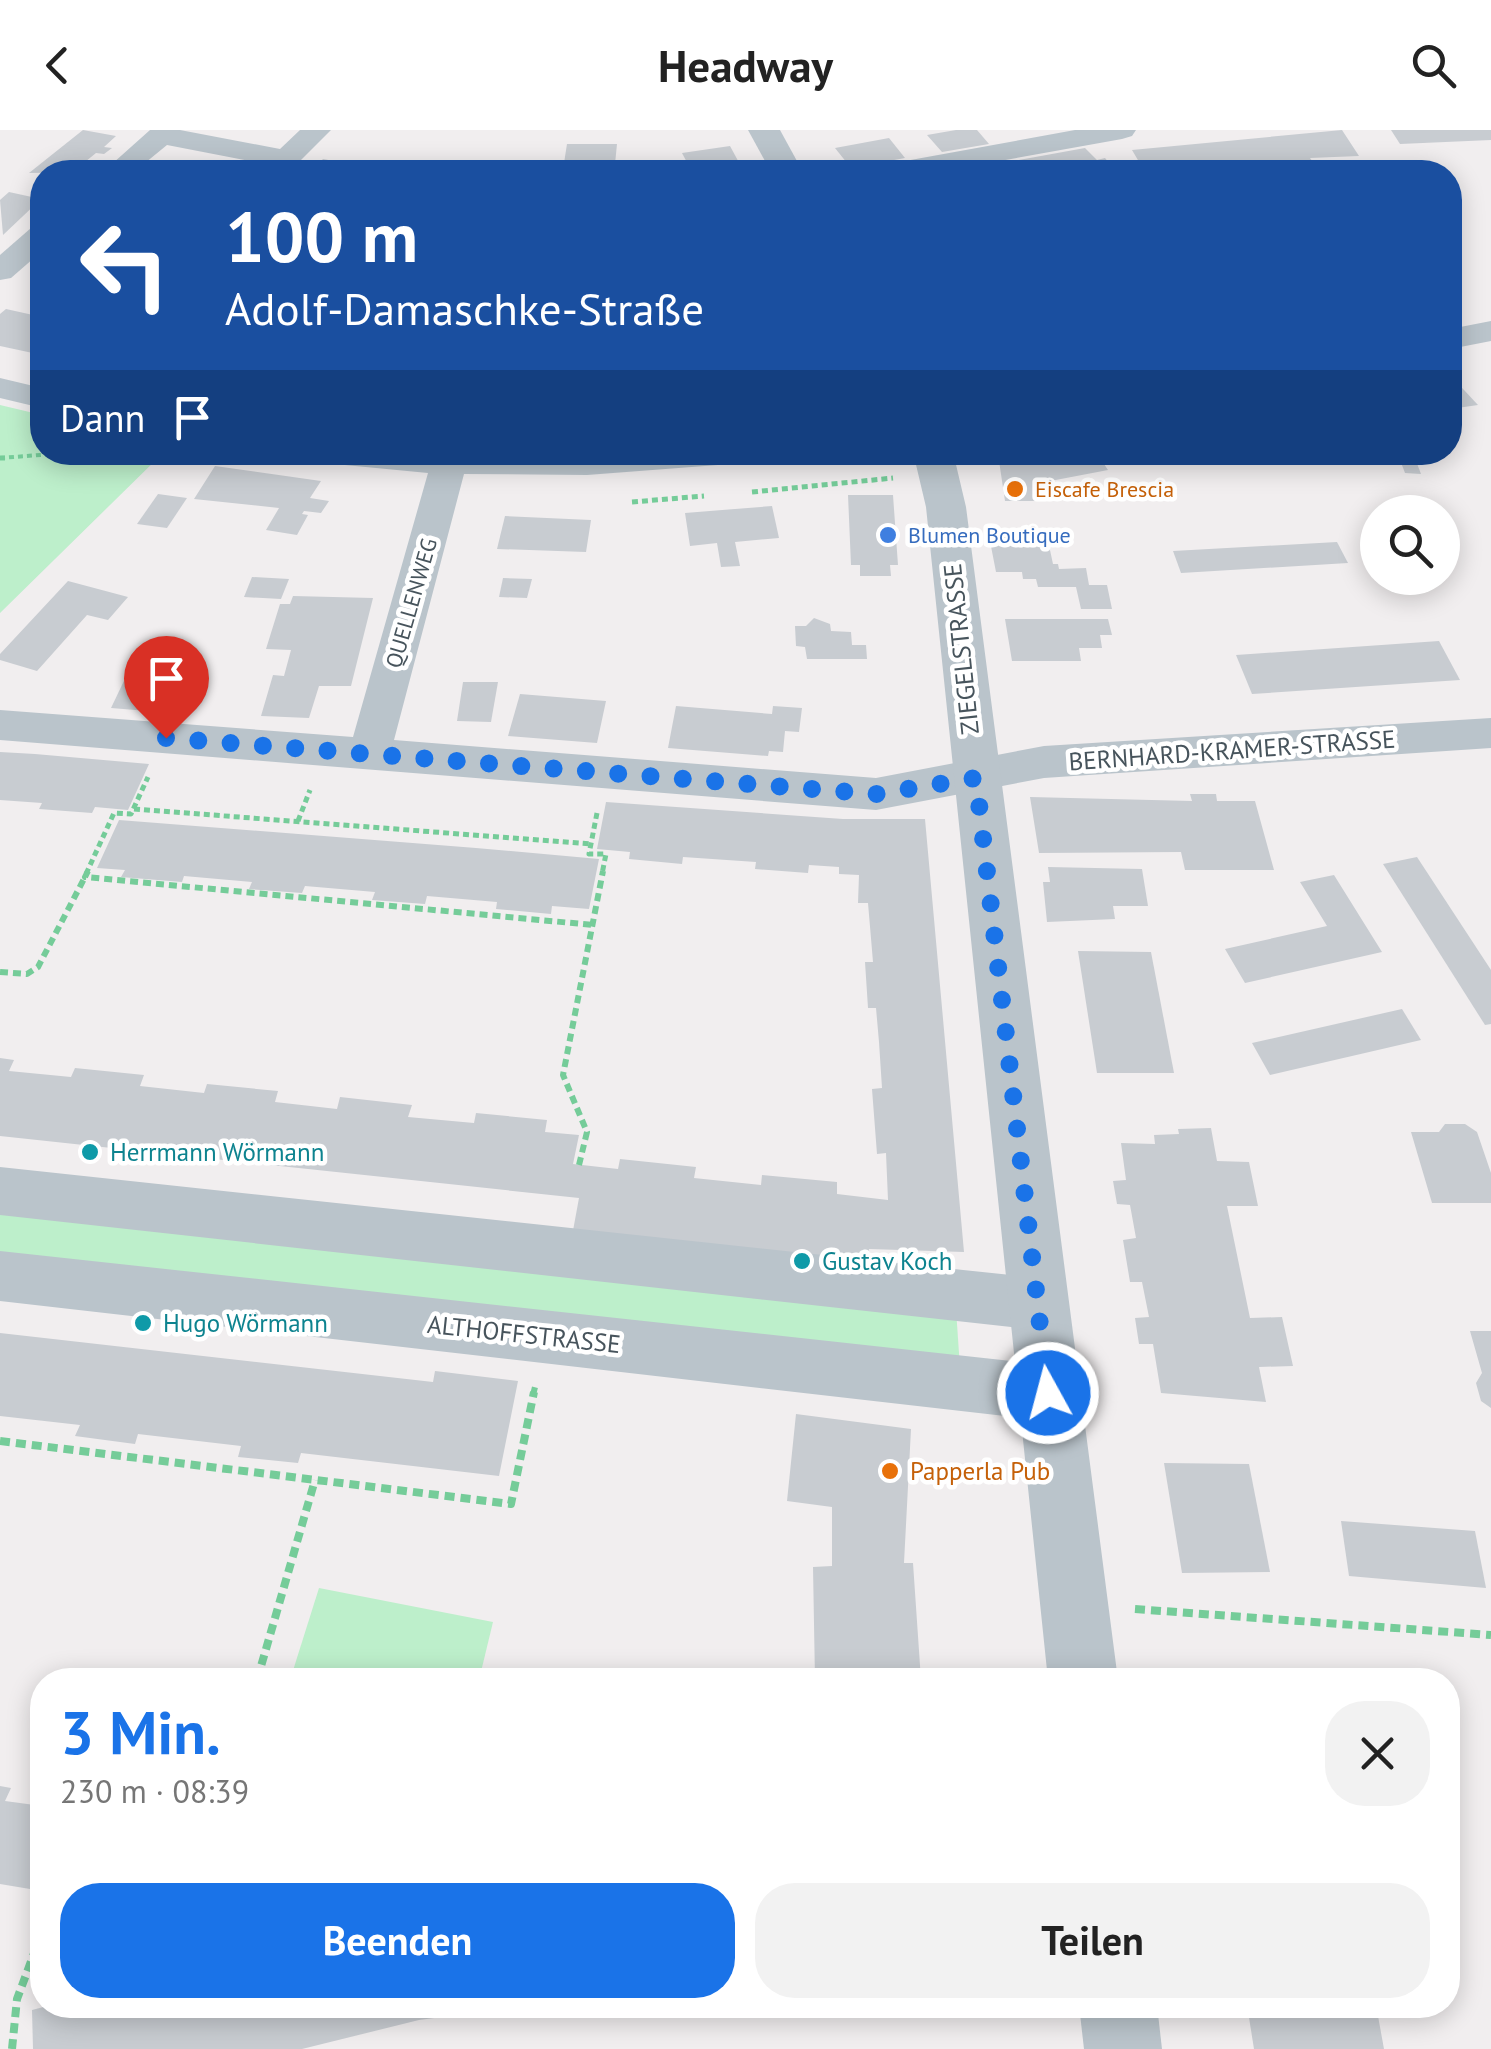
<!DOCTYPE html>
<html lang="de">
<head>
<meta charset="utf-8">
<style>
  body { margin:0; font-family:"PT Sans",sans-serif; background:#f2f2f2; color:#222; height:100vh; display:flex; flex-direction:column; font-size:38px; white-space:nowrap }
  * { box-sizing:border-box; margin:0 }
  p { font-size:32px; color:#767676 }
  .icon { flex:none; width:55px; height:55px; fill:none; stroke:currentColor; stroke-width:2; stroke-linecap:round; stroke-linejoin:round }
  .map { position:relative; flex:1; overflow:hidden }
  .sheet { position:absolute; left:30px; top:1538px; width:1430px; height:350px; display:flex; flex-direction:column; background:#fff; border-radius:40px; box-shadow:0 5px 25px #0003 }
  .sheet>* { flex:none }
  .top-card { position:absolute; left:30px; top:30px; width:1432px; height:305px; border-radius:40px; box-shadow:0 5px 25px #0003; background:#1a4fa0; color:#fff; overflow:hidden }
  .controls { position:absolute; left:1360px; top:365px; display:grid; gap:20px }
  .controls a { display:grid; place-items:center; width:100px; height:100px; border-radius:50%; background:#fff; box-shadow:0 5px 25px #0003; font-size:50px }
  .pin { position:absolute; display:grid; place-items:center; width:85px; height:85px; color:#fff; margin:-102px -42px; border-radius:50% 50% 50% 0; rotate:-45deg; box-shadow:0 0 10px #0007 }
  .pin .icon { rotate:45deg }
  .me { position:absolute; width:110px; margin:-55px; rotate:353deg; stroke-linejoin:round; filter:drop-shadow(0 0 8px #0008) }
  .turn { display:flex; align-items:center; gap:35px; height:210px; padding:0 30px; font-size:45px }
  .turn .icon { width:130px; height:130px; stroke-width:2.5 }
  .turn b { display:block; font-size:70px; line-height:85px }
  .then { display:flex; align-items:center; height:95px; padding:0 30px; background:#0003; gap:20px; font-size:38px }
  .round { display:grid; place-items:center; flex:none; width:105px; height:105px; border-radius:40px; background:#f2f2f2 }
  .headline { display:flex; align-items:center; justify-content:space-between; height:170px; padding:0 30px }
  h1 { font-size:60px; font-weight:700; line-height:75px; color:#1a73e8 }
  .primary-button { display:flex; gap:20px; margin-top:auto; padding:20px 30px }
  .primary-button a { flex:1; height:115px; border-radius:40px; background:#1a73e8; color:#fff; font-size:40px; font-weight:700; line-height:115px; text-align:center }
  .primary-button a+a { background:#f2f2f2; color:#222 }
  header { display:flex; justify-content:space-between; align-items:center; height:130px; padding:0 30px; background:#fff; font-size:45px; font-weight:700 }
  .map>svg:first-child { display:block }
  .green { fill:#bdefcb }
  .building { fill:#c8ccd1 }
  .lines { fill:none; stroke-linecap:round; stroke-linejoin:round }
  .path-far3 { stroke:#75cc99; stroke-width:4; stroke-dasharray:5 4; stroke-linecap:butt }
  .path-far2 { stroke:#75cc99; stroke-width:5; stroke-dasharray:6 4; stroke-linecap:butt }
  .path-far1 { stroke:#75cc99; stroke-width:6; stroke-dasharray:8 5; stroke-linecap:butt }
  .path { stroke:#75cc99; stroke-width:8; stroke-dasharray:10 6; stroke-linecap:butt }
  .minor { fill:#bac4cb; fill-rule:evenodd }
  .tertiary { fill:#bac4cb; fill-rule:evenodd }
  .route { stroke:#1a73e8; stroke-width:18; stroke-dasharray:0 32.4 }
  .food-dot { fill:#e8710a; stroke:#fff; stroke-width:4 }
  .shop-dot { fill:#3f7fe0; stroke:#fff; stroke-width:4 }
  .culture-dot { fill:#0f9aa8; stroke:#fff; stroke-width:4 }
  .labels { text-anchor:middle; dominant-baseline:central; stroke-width:9; stroke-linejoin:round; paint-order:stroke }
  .far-food-label { font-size:22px; fill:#c56008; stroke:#fff; text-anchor:start }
  .far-shop-label { font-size:22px; fill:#366cbe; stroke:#fff; text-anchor:start }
  .far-street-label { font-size:22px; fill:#47545c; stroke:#fff }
  .street-label { font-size:25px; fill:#47545c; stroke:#fff }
  .culture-label { font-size:25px; fill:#0d838f; stroke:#fff; text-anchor:start }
  .food-label { font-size:25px; fill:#c56008; stroke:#fff; text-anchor:start }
</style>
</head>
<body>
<header><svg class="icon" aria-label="back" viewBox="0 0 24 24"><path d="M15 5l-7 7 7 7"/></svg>Headway<svg class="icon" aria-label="search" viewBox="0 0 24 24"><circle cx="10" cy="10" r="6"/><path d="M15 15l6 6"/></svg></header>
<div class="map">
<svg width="1491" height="1919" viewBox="0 0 1491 1919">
  <rect width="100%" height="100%" fill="#f1eeef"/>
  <g class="green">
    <path d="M0,275L42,285V322L163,323L0,483Z"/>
    <path d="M0,1076L956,1179L960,1238L0,1125Z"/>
    <path d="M319,1458L493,1492L479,1550H290Z"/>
  </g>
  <g class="building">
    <path d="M83,0L116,6L104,17L112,18L104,24L96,23L80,36L89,37L83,42L29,43Z"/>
    <path d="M956,0H977L989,14L942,22L927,5Z"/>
    <path d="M1342,0L1359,26L1310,28L1315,35L1288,37L1283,31L1201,41L1145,42L1132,20Z"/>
    <path d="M1391,0H1491V10L1400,14Z"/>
    <path d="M889,8L905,28L851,38L835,18Z"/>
    <path d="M567,14H617L615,34L564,33Z"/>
    <path d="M730,16L743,40L692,42L682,23Z"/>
    <path d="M1085,18L1097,30L1105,28L1114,39L1088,42L1083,37L1024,42L1013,31Z"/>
    <path d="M323,29L356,35L370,42H310Z"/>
    <path d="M9,62L41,69L3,105L0,70Z"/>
    <path d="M6,179L42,187V225L0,216V184Z"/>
    <path d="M1450,245L1478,275L1450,279Z"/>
    <path d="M1007,322H1096L1108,340L1040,353L1043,371H1005L998,324Z"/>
    <path d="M1397,322L1413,323L1421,344L1405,343Z"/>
    <path d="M215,336L321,351L310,368L329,371L321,383L304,381L302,384L308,385L297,405L266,400L279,378L194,369Z"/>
    <path d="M158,364L187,368L167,398L137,394Z"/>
    <path d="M848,365H893L898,435H890L891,446H860V435H851Z"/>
    <path d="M772,376L779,408L735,412L740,436L721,437L717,413L690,416L685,383Z"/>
    <path d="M505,386L591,390L586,422L497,419Z"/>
    <path d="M989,406H1047L1053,434H1058L1059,439L1086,438L1089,455H1107L1112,479H1081L1076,457H1038L1036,449H1023L1022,442H996Z"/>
    <path d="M1337,412L1348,433L1181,443L1173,421Z"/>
    <path d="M252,447L289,449L281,469L244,467Z"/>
    <path d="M503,448L532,449L527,468L499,467Z"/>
    <path d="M68,451L128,467L108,490L87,485L37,541L0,530V524Z"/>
    <path d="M293,466L373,468L351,556H319L309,588L261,586L273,545L284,546L291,520L266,519L280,474H290Z"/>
    <path d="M814,488L830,494L831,501L851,502L852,515H866L867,529H807L805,517L796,516L795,496H806Z"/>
    <path d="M1005,489H1108L1112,505H1100L1102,518H1079L1081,531H1012Z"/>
    <path d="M1439,511L1460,550L1252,564L1236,525Z"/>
    <path d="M133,532L205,537L184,584L111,578Z"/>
    <path d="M463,552H498L491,592L457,591Z"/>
    <path d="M520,564L606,571L597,613L508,606Z"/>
    <path d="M676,576L772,584L773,576L802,578L799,602L785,601L783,622L769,621L768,626L668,618Z"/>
    <path d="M0,622L35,624L149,634L128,680L95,677L92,683L39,679L42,673L0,670Z"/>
    <path d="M1190,664H1216L1217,671H1255L1274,740H1185L1181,722L1039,723L1030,667L1192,671Z"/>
    <path d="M606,672L843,689H925L964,1122L869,1119L868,1137L572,1106L579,1068L0,1006V928L14,930L9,941L71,947L75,938L144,945L140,956L204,963L207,954L278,961L275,972L337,979L340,967L412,975L408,987L474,993L476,983L547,990L545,1002L579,1005L573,1034L618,1039L620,1029L696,1037L694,1048L761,1055L762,1045L837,1052V1064L888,1070L886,1023L877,1024L872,959L882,958L879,912L876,878H868L865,832H873L868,773H858L859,745L839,744V737L809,735L808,743L755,739L756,732L683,727L682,734L629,729L630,722L597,719Z"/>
    <path d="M119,690L476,718L599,729L589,779L552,776L551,784L496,779L497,772L427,766L425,774L372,770L375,762L305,756L302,763L249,759L252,752L184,746L182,752L121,747L125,740L97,738Z"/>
    <path d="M1417,727L1491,840V894L1485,895L1383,734Z"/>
    <path d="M1048,737L1142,739L1148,776H1113L1115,789L1047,792L1043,752H1050Z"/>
    <path d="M1334,745L1382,822L1245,853L1225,819L1327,796L1300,752Z"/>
    <path d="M1078,821L1151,822L1174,943H1097Z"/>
    <path d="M1402,879L1421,910L1270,945L1252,913Z"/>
    <path d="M1445,994H1465L1477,1002L1491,1043V1073H1432L1411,1002H1439Z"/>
    <path d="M1211,998L1217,1031L1249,1032L1258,1076H1227L1250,1188L1282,1187L1293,1236L1259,1237L1266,1272L1161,1263L1153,1214H1139L1135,1188L1149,1187L1142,1152H1130L1123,1110L1136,1108L1130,1075L1117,1074L1113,1051L1126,1050L1121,1013L1155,1014L1154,1005L1179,1004L1178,999Z"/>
    <path d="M1470,1201H1491V1278L1481,1271L1476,1253L1482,1243Z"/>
    <path d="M0,1203L433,1252L435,1241L518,1251L499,1346L301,1323L298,1333L238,1327L241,1316L138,1304L135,1314L75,1306L80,1295L0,1286Z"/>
    <path d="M796,1284L911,1299L904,1433H913L921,1550H815L813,1437L832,1436V1377L787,1371Z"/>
    <path d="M1164,1333L1249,1334L1270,1442L1182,1443Z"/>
    <path d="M1341,1391L1475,1401L1486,1458L1349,1446Z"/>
    <path d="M0,1656L11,1658L5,1671L42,1676V1721L30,1759L0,1754Z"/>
    <path d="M51,1875H518V1877L419,1890L302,1919H33L32,1880Z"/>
    <path d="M1247,1875H1376L1384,1919H1254Z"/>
  </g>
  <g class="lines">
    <path class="path-far3" d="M0,328L80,322"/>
    <g class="path-far2">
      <path d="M0,328H5"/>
      <path d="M752,362L893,348"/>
      <path d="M632,372L704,366"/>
      <path d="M134,679L591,714"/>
      <path d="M597,683L589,724H606L602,744"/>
      <path d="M298,691L310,660"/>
      <path d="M86,744L114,683L131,684L148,647"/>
    </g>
    <g class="path-far1">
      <path d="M88,741L85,747L593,795"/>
      <path d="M0,842L27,844L38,837L85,747"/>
      <path d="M579,1035L587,1002L563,945L603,741"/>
      <path d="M533,1265L535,1257"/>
    </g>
    <g class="path">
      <path d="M0,1311L511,1374L534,1262"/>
      <path d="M1135,1479L1491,1505"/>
      <path d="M257,1550L315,1350"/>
      <path d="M12,1919L17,1869L42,1802"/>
    </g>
    <g class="minor">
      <path d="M150,0H180L280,19L300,0H331L296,35L286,38L167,15L134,42H103Z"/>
      <path d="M1075,0H1136L1132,6L1122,9L939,42H879L884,36L894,33Z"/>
      <path d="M42,96V121L11,148L0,150V125L31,98Z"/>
      <path d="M1491,191V211L1450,219V199Z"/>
      <path d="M0,248L42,258V278L0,268Z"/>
      <path d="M306,322H762L757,330L744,333L587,345L464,344L394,610L876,648L1044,616L1491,588V618L1044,648L876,680L0,610V580L353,607L428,343L324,333L311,330Z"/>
      <path d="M0,1037L1038,1148L1057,1156L1065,1174L1057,1192L1038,1200L0,1085Z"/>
      <path d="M0,1121L1049,1235L1069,1243L1077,1263L1069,1283L1049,1291L0,1171Z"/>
    </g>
    <g class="tertiary">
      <path d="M748,0H780L803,42H771Z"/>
      <path d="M913,322H953L966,377L1118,1550H1048L926,377Z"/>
      <path d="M1079,1875H1157L1162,1919H1084Z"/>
    </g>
  </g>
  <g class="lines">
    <path class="route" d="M166,608L876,664L976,648L1048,1263"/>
  </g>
  <g class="food-dot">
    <circle cx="1015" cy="359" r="10"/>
    <circle cx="890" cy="1341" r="10"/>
  </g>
  <circle class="shop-dot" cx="888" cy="405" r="10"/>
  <g class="culture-dot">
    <circle cx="90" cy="1022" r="10"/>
    <circle cx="802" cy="1131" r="10"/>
    <circle cx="143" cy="1193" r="10"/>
  </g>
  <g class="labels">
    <g class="far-food-label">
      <text x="1035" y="359">Eiscafe Brescia</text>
    </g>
    <g class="far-shop-label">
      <text x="908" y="405">Blumen Boutique</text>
    </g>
    <g class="far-street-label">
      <text transform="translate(411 473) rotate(-74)">QUELLENWEG</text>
    </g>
    <g class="street-label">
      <text transform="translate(961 519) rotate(-96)">ZIEGELSTRASSE</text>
      <text transform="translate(1232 620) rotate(-4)">BERNHARD-KRAMER-STRASSE</text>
      <text transform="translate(524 1204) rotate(6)">ALTHOFFSTRASSE</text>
    </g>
    <g class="culture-label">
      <text x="110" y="1022">Herrmann Wörmann</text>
      <text x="822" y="1131">Gustav Koch</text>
      <text x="163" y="1193">Hugo Wörmann</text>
    </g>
    <g class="food-label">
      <text x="910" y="1341">Papperla Pub</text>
    </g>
  </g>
</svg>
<div class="controls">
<a><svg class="icon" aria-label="search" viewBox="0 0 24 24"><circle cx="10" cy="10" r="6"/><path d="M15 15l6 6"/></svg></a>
</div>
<div class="pin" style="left:166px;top:608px;background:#d93025"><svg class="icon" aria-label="arrive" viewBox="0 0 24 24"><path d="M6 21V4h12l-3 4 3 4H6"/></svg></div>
<svg class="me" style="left:1048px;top:1263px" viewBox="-20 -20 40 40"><circle r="17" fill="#1a73e8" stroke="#fff" stroke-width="3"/><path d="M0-11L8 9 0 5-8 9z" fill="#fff"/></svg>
<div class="top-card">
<div class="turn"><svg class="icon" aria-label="left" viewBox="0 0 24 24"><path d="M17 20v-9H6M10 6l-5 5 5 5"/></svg><div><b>100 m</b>Adolf-Damaschke-Straße</div></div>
<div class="then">Dann<svg class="icon" aria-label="arrive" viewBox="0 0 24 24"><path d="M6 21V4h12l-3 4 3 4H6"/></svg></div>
</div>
<section class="sheet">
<div class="headline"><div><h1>3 Min.</h1><p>230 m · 08:39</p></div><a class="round"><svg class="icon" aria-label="close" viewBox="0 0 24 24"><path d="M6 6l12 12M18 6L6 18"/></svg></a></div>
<div class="primary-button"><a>Beenden</a><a>Teilen</a></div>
</section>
</div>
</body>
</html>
